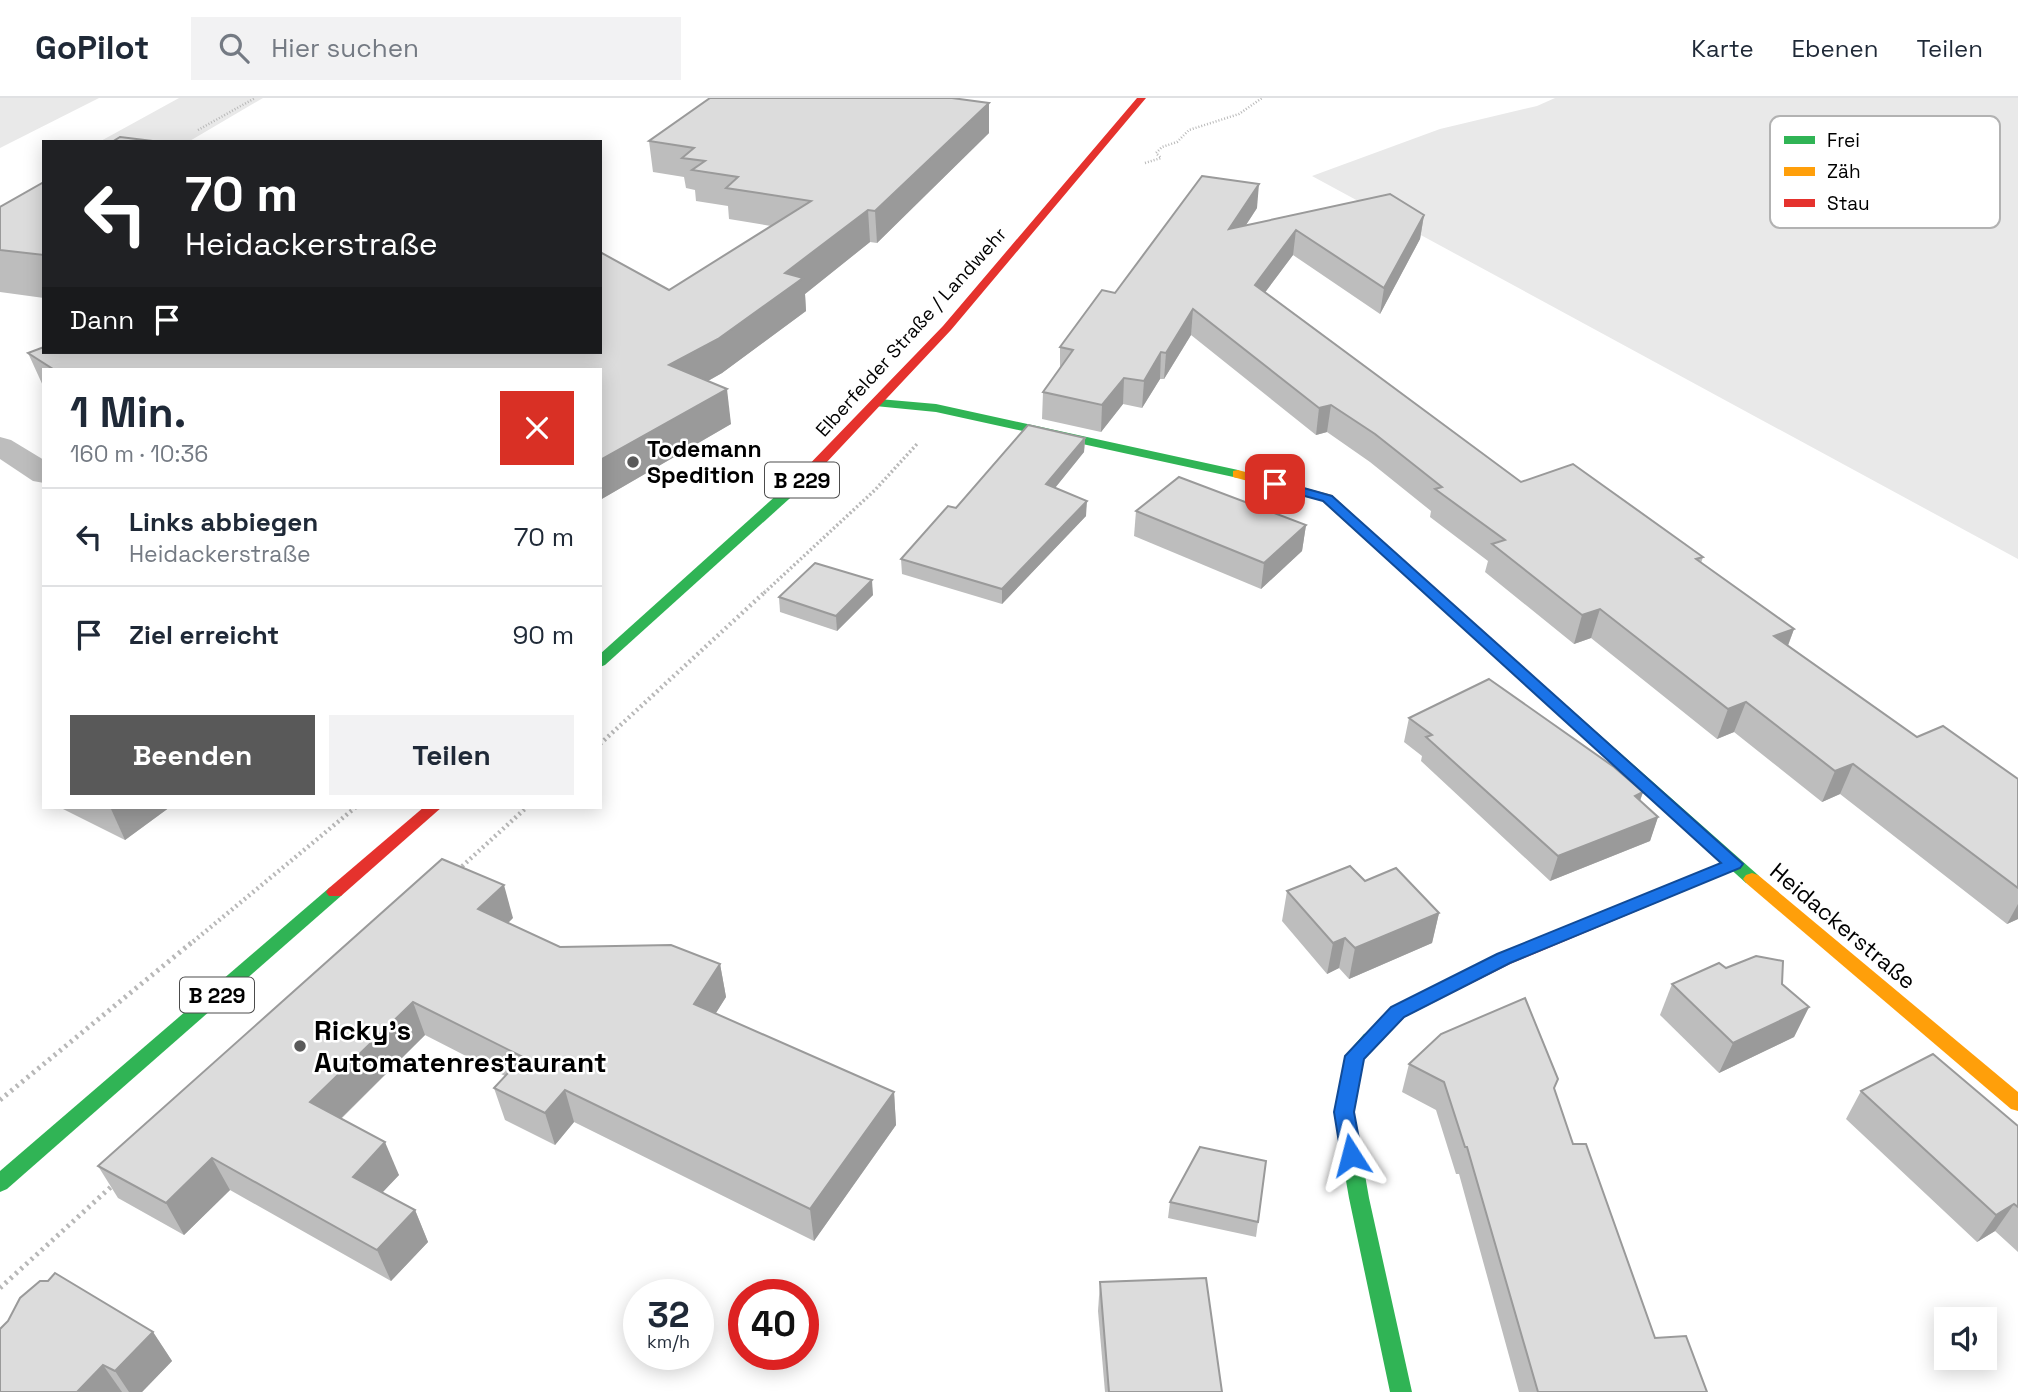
<!DOCTYPE html>
<html lang="de">
<head>
<meta charset="utf-8">
<style>
  body { margin:0; font-family:"Space Grotesk",sans-serif; background:#f2f2f3; color:#1f2937; height:100vh; display:flex; flex-direction:column; font-size:26px; white-space:nowrap }
  * { box-sizing:border-box; margin:0 }
  p { font-size:23px; color:#747a83 }
  .icon { flex:none; width:38px; height:38px; fill:none; stroke:currentColor; stroke-width:2; stroke-linecap:round; stroke-linejoin:round }
  .map { position:relative; flex:1; overflow:hidden }
  .drawer { position:absolute; left:42px; top:270px; width:560px; height:441px; display:flex; flex-direction:column; background:#fff; border-radius:0px; box-shadow:0 4px 18px #0003 }
  .drawer>* { flex:none }
  .guide { position:absolute; left:42px; top:42px; width:560px; height:214px; border-radius:0px; box-shadow:0 4px 18px #0003; background:#202124; color:#fff; overflow:hidden }
  .tools { position:absolute; left:1934px; top:1209px; display:grid; gap:14px }
  .tools a { display:grid; place-items:center; width:63px; height:63px; border-radius:0px; background:#fff; box-shadow:0 4px 18px #0003; font-size:35px }
  .speed { position:absolute; left:623px; top:1181px; display:flex; gap:14px; font-size:35px; font-weight:700; text-align:center }
  .speed>* { display:grid; place-content:center; width:91px; height:91px; border-radius:50%; background:#fff; box-shadow:0 4px 18px #0003; line-height:1 }
  .speed small { font-size:18px; font-weight:400 }
  .speed .limit { border:10px solid #d22; background:#fff; color:#111 }
  .pin { position:absolute; display:grid; place-items:center; width:60px; height:60px; color:#fff; margin:-30px; border-radius:14px; box-shadow:0 4px 10px #0006 }
  .me { position:absolute; width:77px; margin:-38px; rotate:351deg; stroke-linejoin:round; filter:drop-shadow(0 0 5px #0008) }
  .turn { display:flex; align-items:center; gap:24px; height:147px; padding:0 28px; font-size:32px }
  .turn .icon { width:91px; height:91px; stroke-width:2.5 }
  .turn b { display:block; font-size:49px; line-height:60px }
  .then { display:flex; align-items:center; height:66px; padding:0 28px; background:#0003; gap:14px; font-size:26px }
  .round { display:grid; place-items:center; flex:none; width:74px; height:74px; border-radius:0px; background:#f2f2f3 }
  .head { display:flex; align-items:center; justify-content:space-between; height:119px; padding:0 28px }
  h1 { font-size:42px; font-weight:700; line-height:52px }
  .action { display:flex; gap:14px; margin-top:auto; padding:14px 28px }
  .action a { flex:1; height:80px; border-radius:0px; background:#595959; color:#fff; font-size:28px; font-weight:700; line-height:80px; text-align:center }
  .action a+a { background:#f2f2f3; color:#1f2937 }
  ul { padding:0; list-style:none }
  li { display:flex; align-items:center; gap:21px; height:98px; padding:0 28px; border-top:2px solid #e0e1e3 }
  li div { flex:1 }
  li b { display:block; font-size:26px }
  li em { font-style:normal }
  header { display:flex; align-items:center; gap:42px; box-sizing:border-box; height:98px; padding:0 35px; background:#fff; border-bottom:2px solid #e0e1e3 }
  header strong { font-size:33px }
  nav { display:flex; gap:38px; margin-inline-start:auto; font-size:24px }
  .search { width:490px; height:63px; background:#f2f2f3; display:flex; align-items:center; gap:18px; box-sizing:border-box; padding:0 24px; border-radius:0px; color:#747a83; font-size:26px }
  .map>svg:first-child { display:block }
  .green { fill:#e9e9e9 }
  .lines { fill:none; stroke-linecap:round; stroke-linejoin:round }
  .path-far3 { stroke:#b8b8b8; stroke-width:2.5; stroke-dasharray:1 2; stroke-linecap:butt }
  .path-far2 { stroke:#b8b8b8; stroke-width:3.5; stroke-dasharray:2 2.5; stroke-linecap:butt }
  .path-far1 { stroke:#b8b8b8; stroke-width:4.5; stroke-dasharray:2 3.5; stroke-linecap:butt }
  .path { stroke:#b8b8b8; stroke-width:5; stroke-dasharray:2.5 4.5; stroke-linecap:butt }
  .street { fill:#bdbdbd; fill-rule:evenodd }
  .fast { fill:#30b455; fill-rule:evenodd }
  .slow { fill:#ff9f0a; fill-rule:evenodd }
  .jam { fill:#e5322d; fill-rule:evenodd }
  .wall { fill:#bdbdbd }
  .shaded-wall { fill:#9a9a9a }
  .building { fill:#dcdcdc; stroke:#9a9a9a; stroke-width:2 }
  .route { fill:#1a73e8; stroke:#114b97; stroke-width:2 }
  .poi-dot { fill:#595959; stroke:#fff; stroke-width:2.5 }
  .labels { text-anchor:middle; dominant-baseline:central; stroke-width:5; stroke-linejoin:round; paint-order:stroke }
  .far-street-label { font-size:19px; fill:#000; stroke:#fff }
  .shield { fill:#fff; stroke:#4c4c4c; stroke-width:2 }
  .shield-label { font-size:21px; font-weight:bold; fill:#000 }
  .poi-label { font-size:23px; font-weight:bold; fill:#000; stroke:#fff; text-anchor:start }
  .street-label { font-size:23px; fill:#000; stroke:#fff }
  .near-poi-label { font-size:28px; font-weight:bold; fill:#000; stroke:#fff; text-anchor:start }
  .key { fill:#fff; stroke:#b2b2b2; stroke-width:2 }
  .key-label { font-size:19px; fill:#000 }
</style>
</head>
<body>
<header>
<strong>GoPilot</strong>
<div class="search"><svg class="icon" aria-label="search" viewBox="0 0 24 24"><circle cx="10" cy="10" r="6"/><path d="M15 15l6 6"/></svg>Hier suchen</div>
<nav><a>Karte</a><a>Ebenen</a><a>Teilen</a></nav>
</header>
<div class="map">
<svg width="2018" height="1294" viewBox="0 0 2018 1294">
  <rect width="100%" height="100%" fill="#fff"/>
  <g class="green">
    <path d="M0,0H99L0,50Z"/>
    <path d="M179,0H263L188,44H99Z"/>
    <path d="M1555,0H2018V461L1312,78L1440,31L1537,8Z"/>
  </g>
  <g class="lines">
    <g class="path-far3">
      <path d="M198,32L255,0"/>
      <path d="M1145,65L1161,60L1156,55L1162,49L1177,44L1189,32L1239,16L1262,0"/>
    </g>
    <path class="path-far2" d="M764,495L875,392L917,346"/>
    <g class="path-far1">
      <path d="M600,646L766,493"/>
      <path d="M458,772L527,709"/>
      <path d="M189,847L356,709"/>
    </g>
    <g class="path">
      <path d="M0,1002L191,845"/>
      <path d="M0,1190L113,1087"/>
    </g>
    <path class="street" d="M0,339L11,342L44,362V385L33,383L0,361Z"/>
    <g class="fast">
      <path d="M879,301L936,306L1238,372L1244,376L1238,380L936,314L875,308V302Z"/>
      <path d="M804,376L810,380L809,383L605,567L600,569V556L799,377Z"/>
      <path d="M1482,536L1487,537L1758,777L1761,781L1758,785H1746L1477,543L1475,540Z"/>
      <path d="M335,788L341,790L344,794L341,798L7,1091L0,1094V1073L329,790Z"/>
      <path d="M1371,934L1378,936L1380,941L1364,961L1354,1014L1369,1100L1412,1294H1390L1349,1100L1334,1014L1345,958L1364,936Z"/>
    </g>
    <g class="slow">
      <path d="M1238,372L1332,397L1489,540L1482,544L1477,543L1322,403L1233,379V373Z"/>
      <path d="M1752,775L1758,777L2018,994V1013L2011,1011L1746,785L1743,781L1746,777Z"/>
    </g>
    <g class="jam">
      <path d="M1137,0H1146L951,232L809,383H799V377L943,228Z"/>
      <path d="M424,709H442L341,798H329L326,794L329,790Z"/>
      <path d="M1734,760L1740,762L1743,766L1740,770L1510,866L1405,919L1378,946L1371,948L1364,946L1362,941L1391,909L1498,856Z"/>
    </g>
  </g>
  <g class="wall">
    <path d="M989,35L877,145L870,144L805,196L806,213L722,275L708,283L731,326L600,402V271H44V290L28,255L600,254L669,192L771,128L729,121L728,108L696,103L695,92L686,90L684,79L653,74L649,43Z"/>
    <path d="M44,84V200L0,194V109Z"/>
    <path d="M1257,110L1246,127L1424,117L1420,141L1380,216L1293,157L1265,194L1521,384L1703,459L1701,465L1794,531L1788,548L1917,639L2018,681V821L2007,826L1840,696L1822,704L1734,634L1717,641L1591,540L1574,546L1485,474L1488,463L1430,419L1431,413L1370,364L1327,334L1316,337L1191,237L1164,281H1160L1142,310L1123,306L1101,334L1042,321L1043,294L1060,271V249L1115,195Z"/>
    <path d="M1085,340L1084,354L1055,390L1086,418L1002,506L902,476L901,461L956,410Z"/>
    <path d="M1136,413L1306,427L1302,453L1261,491L1134,438Z"/>
    <path d="M873,497L837,533L780,514L779,499Z"/>
    <path d="M1409,620L1643,694L1640,703L1658,719L1650,743L1550,783L1421,663L1422,658L1404,644Z"/>
    <path d="M59,709H170L125,742Z"/>
    <path d="M1365,783L1439,815L1432,845L1349,881L1339,870L1327,876L1282,823L1287,793Z"/>
    <path d="M513,820L508,825L560,849L720,866L726,899L715,916L894,994L896,1027L814,1143L574,1024L555,1047L505,1022L494,990L505,978L425,937L341,1021L399,1077L382,1094L415,1112L428,1144L391,1183L230,1092L184,1137L118,1100L98,1068Z"/>
    <path d="M1726,870L1782,886L1809,909L1794,939L1719,975L1660,917L1672,886Z"/>
    <path d="M1409,966L1554,991L1573,1046L1655,1240L1707,1294H1519L1459,1076H1456L1436,1012L1402,994Z"/>
    <path d="M1861,993L2018,1028V1154L1995,1133L1977,1144L1846,1021Z"/>
    <path d="M1170,1104L1258,1124L1256,1139L1168,1120Z"/>
    <path d="M1100,1184L1222,1294H1105L1098,1213Z"/>
    <path d="M8,1223L153,1234L172,1263L142,1294H0Z"/>
  </g>
  <g class="shaded-wall">
    <path d="M989,5V35L877,145L875,113Z"/>
    <path d="M1259,86L1257,110L1227,156L1229,131Z"/>
    <path d="M868,112L870,144L805,196L806,213L722,275L674,302L669,267L785,175Z"/>
    <path d="M1424,117L1420,141L1380,216L1384,190Z"/>
    <path d="M1296,132L1293,157L1252,212L1255,187Z"/>
    <path d="M1193,211L1191,237L1164,281L1166,255Z"/>
    <path d="M1161,254L1160,281L1142,310L1144,283Z"/>
    <path d="M1124,280L1123,306L1101,334L1102,307Z"/>
    <path d="M727,291L731,326L600,402V362Z"/>
    <path d="M1331,307L1327,334L1316,337L1319,310Z"/>
    <path d="M1085,340L1084,354L1046,401V386Z"/>
    <path d="M1087,403L1086,418L1002,506V491Z"/>
    <path d="M1306,427L1302,453L1261,491L1264,465Z"/>
    <path d="M872,482L873,497L837,533L836,518Z"/>
    <path d="M1600,511L1591,540L1574,546L1582,517Z"/>
    <path d="M1794,531L1783,560L1774,538Z"/>
    <path d="M1746,604L1734,634L1717,641L1728,611Z"/>
    <path d="M1853,666L1840,696L1822,704L1835,673Z"/>
    <path d="M1643,694L1634,719L1635,698Z"/>
    <path d="M114,709H170L125,742L111,711Z"/>
    <path d="M1658,719L1650,743L1550,783L1558,758Z"/>
    <path d="M504,787L513,820L488,844L478,811Z"/>
    <path d="M2018,806V821L2007,826Z"/>
    <path d="M1439,815L1432,845L1349,881L1355,850Z"/>
    <path d="M1345,840L1339,870L1327,876L1333,845Z"/>
    <path d="M720,866L726,899L701,939L694,906Z"/>
    <path d="M413,904L425,937L324,1037L310,1004Z"/>
    <path d="M1809,909L1794,939L1719,975L1733,945Z"/>
    <path d="M565,992L574,1024L555,1047L545,1015Z"/>
    <path d="M894,994L896,1027L814,1143L810,1111Z"/>
    <path d="M385,1044L399,1077L367,1111L353,1079Z"/>
    <path d="M212,1060L230,1092L184,1137L166,1105Z"/>
    <path d="M2014,1106L1995,1133L1977,1144L1996,1117Z"/>
    <path d="M415,1112L428,1144L391,1183L377,1152Z"/>
    <path d="M153,1234L172,1263L142,1294H129L115,1273Z"/>
    <path d="M103,1267L122,1294H77Z"/>
  </g>
  <g class="building">
    <path d="M710,0H952L989,5L875,113L868,112L785,175L803,180L718,241L669,267L727,291L600,362V271H53L28,255L44,249V254H600V154L669,192L811,103L726,90L738,79L692,72L705,63L682,60L694,50L649,43Z"/>
    <path d="M120,39L161,44H112Z"/>
    <path d="M1202,78L1259,86L1229,131L1390,96L1424,117L1384,190L1296,132L1255,187L1521,384L1573,366L1703,459L1696,461L1794,531L1774,538L1917,639L1943,628L2018,681V790L1853,666L1835,673L1746,604L1728,611L1600,511L1582,517L1492,446L1505,442L1435,391L1442,389L1375,336L1331,307L1319,310L1193,211L1166,255L1161,254L1144,283L1124,280L1102,307L1043,294L1073,252L1060,249L1102,192L1115,195Z"/>
    <path d="M44,84V157L0,152V109Z"/>
    <path d="M1028,327L1085,340L1046,386L1087,403L1002,491L901,461L948,408L956,410Z"/>
    <path d="M1179,379L1306,427L1264,465L1136,413Z"/>
    <path d="M815,465L872,482L836,518L779,499Z"/>
    <path d="M1489,581L1614,669L1643,694L1635,698L1658,719L1558,758L1426,639L1432,637L1409,620Z"/>
    <path d="M442,761L504,787L478,811L560,849L671,847L720,866L694,906L894,994L810,1111L565,992L545,1015L494,990L523,959L413,904L310,1004L385,1044L353,1079L415,1112L377,1152L212,1060L166,1105L98,1068Z"/>
    <path d="M1350,768L1365,783L1396,770L1439,815L1355,850L1345,840L1333,845L1287,793Z"/>
    <path d="M1756,858L1783,863L1782,886L1809,909L1733,945L1672,886L1719,865L1726,870Z"/>
    <path d="M1525,900L1558,981L1554,990L1573,1046H1586L1655,1240L1686,1238L1707,1294H1538L1467,1049H1465L1444,984L1409,966L1441,936Z"/>
    <path d="M1933,956L2018,1028V1109L2014,1106L1996,1117L1861,993Z"/>
    <path d="M1200,1049L1266,1063L1258,1124L1170,1104Z"/>
    <path d="M55,1175L153,1234L115,1273L103,1267L77,1294H0V1231L8,1223L20,1200L40,1183H48Z"/>
    <path d="M1206,1180L1222,1294H1109L1100,1184Z"/>
  </g>
  <path class="route" d="M1275,382L1332,398L1743,766L1740,770L1510,865L1404,919L1364,961L1354,1014L1362,1057L1359,1063L1351,1065L1344,1063L1341,1057L1334,1014L1345,958L1391,909L1497,856L1721,765L1323,403L1271,389L1269,386Z"/>
  <g class="poi-dot">
    <circle cx="633" cy="364" r="7"/>
    <circle cx="300" cy="948" r="7"/>
  </g>
  <g class="labels">
    <g class="far-street-label">
      <text transform="translate(911 234) rotate(-48)">Elberfelder Straße / Landwehr</text>
    </g>
    <g class="shield">
      <rect x="765" y="364.5" width="74" height="35" rx="5"/>
      <rect x="180" y="879.5" width="74" height="35" rx="5"/>
    </g>
    <g class="shield-label">
      <text x="802" y="382">B 229</text>
      <text x="217" y="897">B 229</text>
    </g>
    <g class="poi-label">
      <text x="647" y="351">Todemann<tspan x="647" dy="26">Spedition</tspan></text>
    </g>
    <g class="street-label">
      <text transform="translate(1843 828) rotate(40)">Heidackerstraße</text>
    </g>
    <g class="near-poi-label">
      <text x="314" y="932">Ricky's<tspan x="314" dy="32">Automatenrestaurant</tspan></text>
    </g>
  </g>
  <rect x="1770" y="18" width="230" height="112" rx="10" class="key"/>
  <rect x="1784" y="38" width="31" height="8" fill="#30b455"/>
  <rect x="1784" y="69" width="31" height="9" fill="#ff9f0a"/>
  <rect x="1784" y="101" width="31" height="8" fill="#e5322d"/>
  <g class="key-label">
    <text x="1827" y="49">Frei</text>
    <text x="1827" y="80">Zäh</text>
    <text x="1827" y="112">Stau</text>
  </g>
</svg>
<div class="tools">
<a><svg class="icon" aria-label="sound" viewBox="0 0 24 24"><path d="M4 9h4l5-4v14l-5-4H4zM17 9q2 3 0 6"/></svg></a>
</div>
<div class="speed"><div>32<small>km/h</small></div><div class="limit">40</div></div>
<div class="pin" style="left:1275px;top:386px;background:#d93025"><svg class="icon" aria-label="arrive" viewBox="0 0 24 24"><path d="M6 21V4h12l-3 4 3 4H6"/></svg></div>
<svg class="me" style="left:1351px;top:1057px" viewBox="-20 -20 40 40"><path d="M0-17L14 15 0 8-14 15z" fill="#1a73e8" stroke="#fff" stroke-width="4"/></svg>
<div class="guide">
<div class="turn"><svg class="icon" aria-label="left" viewBox="0 0 24 24"><path d="M17 20v-9H6M10 6l-5 5 5 5"/></svg><div><b>70 m</b>Heidackerstraße</div></div>
<div class="then">Dann<svg class="icon" aria-label="arrive" viewBox="0 0 24 24"><path d="M6 21V4h12l-3 4 3 4H6"/></svg></div>
</div>
<section class="drawer">
<div class="head"><div><h1>1 Min.</h1><p>160 m · 10:36</p></div><a class="round" style="background:#d93025;color:#fff"><svg class="icon" aria-label="close" viewBox="0 0 24 24"><path d="M6 6l12 12M18 6L6 18"/></svg></a></div>
<ul>
<li><svg class="icon" aria-label="left" viewBox="0 0 24 24"><path d="M17 20v-9H6M10 6l-5 5 5 5"/></svg><div><b>Links abbiegen</b><p>Heidackerstraße</p></div><em>70 m</em></li>
<li><svg class="icon" aria-label="arrive" viewBox="0 0 24 24"><path d="M6 21V4h12l-3 4 3 4H6"/></svg><div><b>Ziel erreicht</b></div><em>90 m</em></li>
</ul>
<div class="action"><a>Beenden</a><a>Teilen</a></div>
</section>
</div>
</body>
</html>
